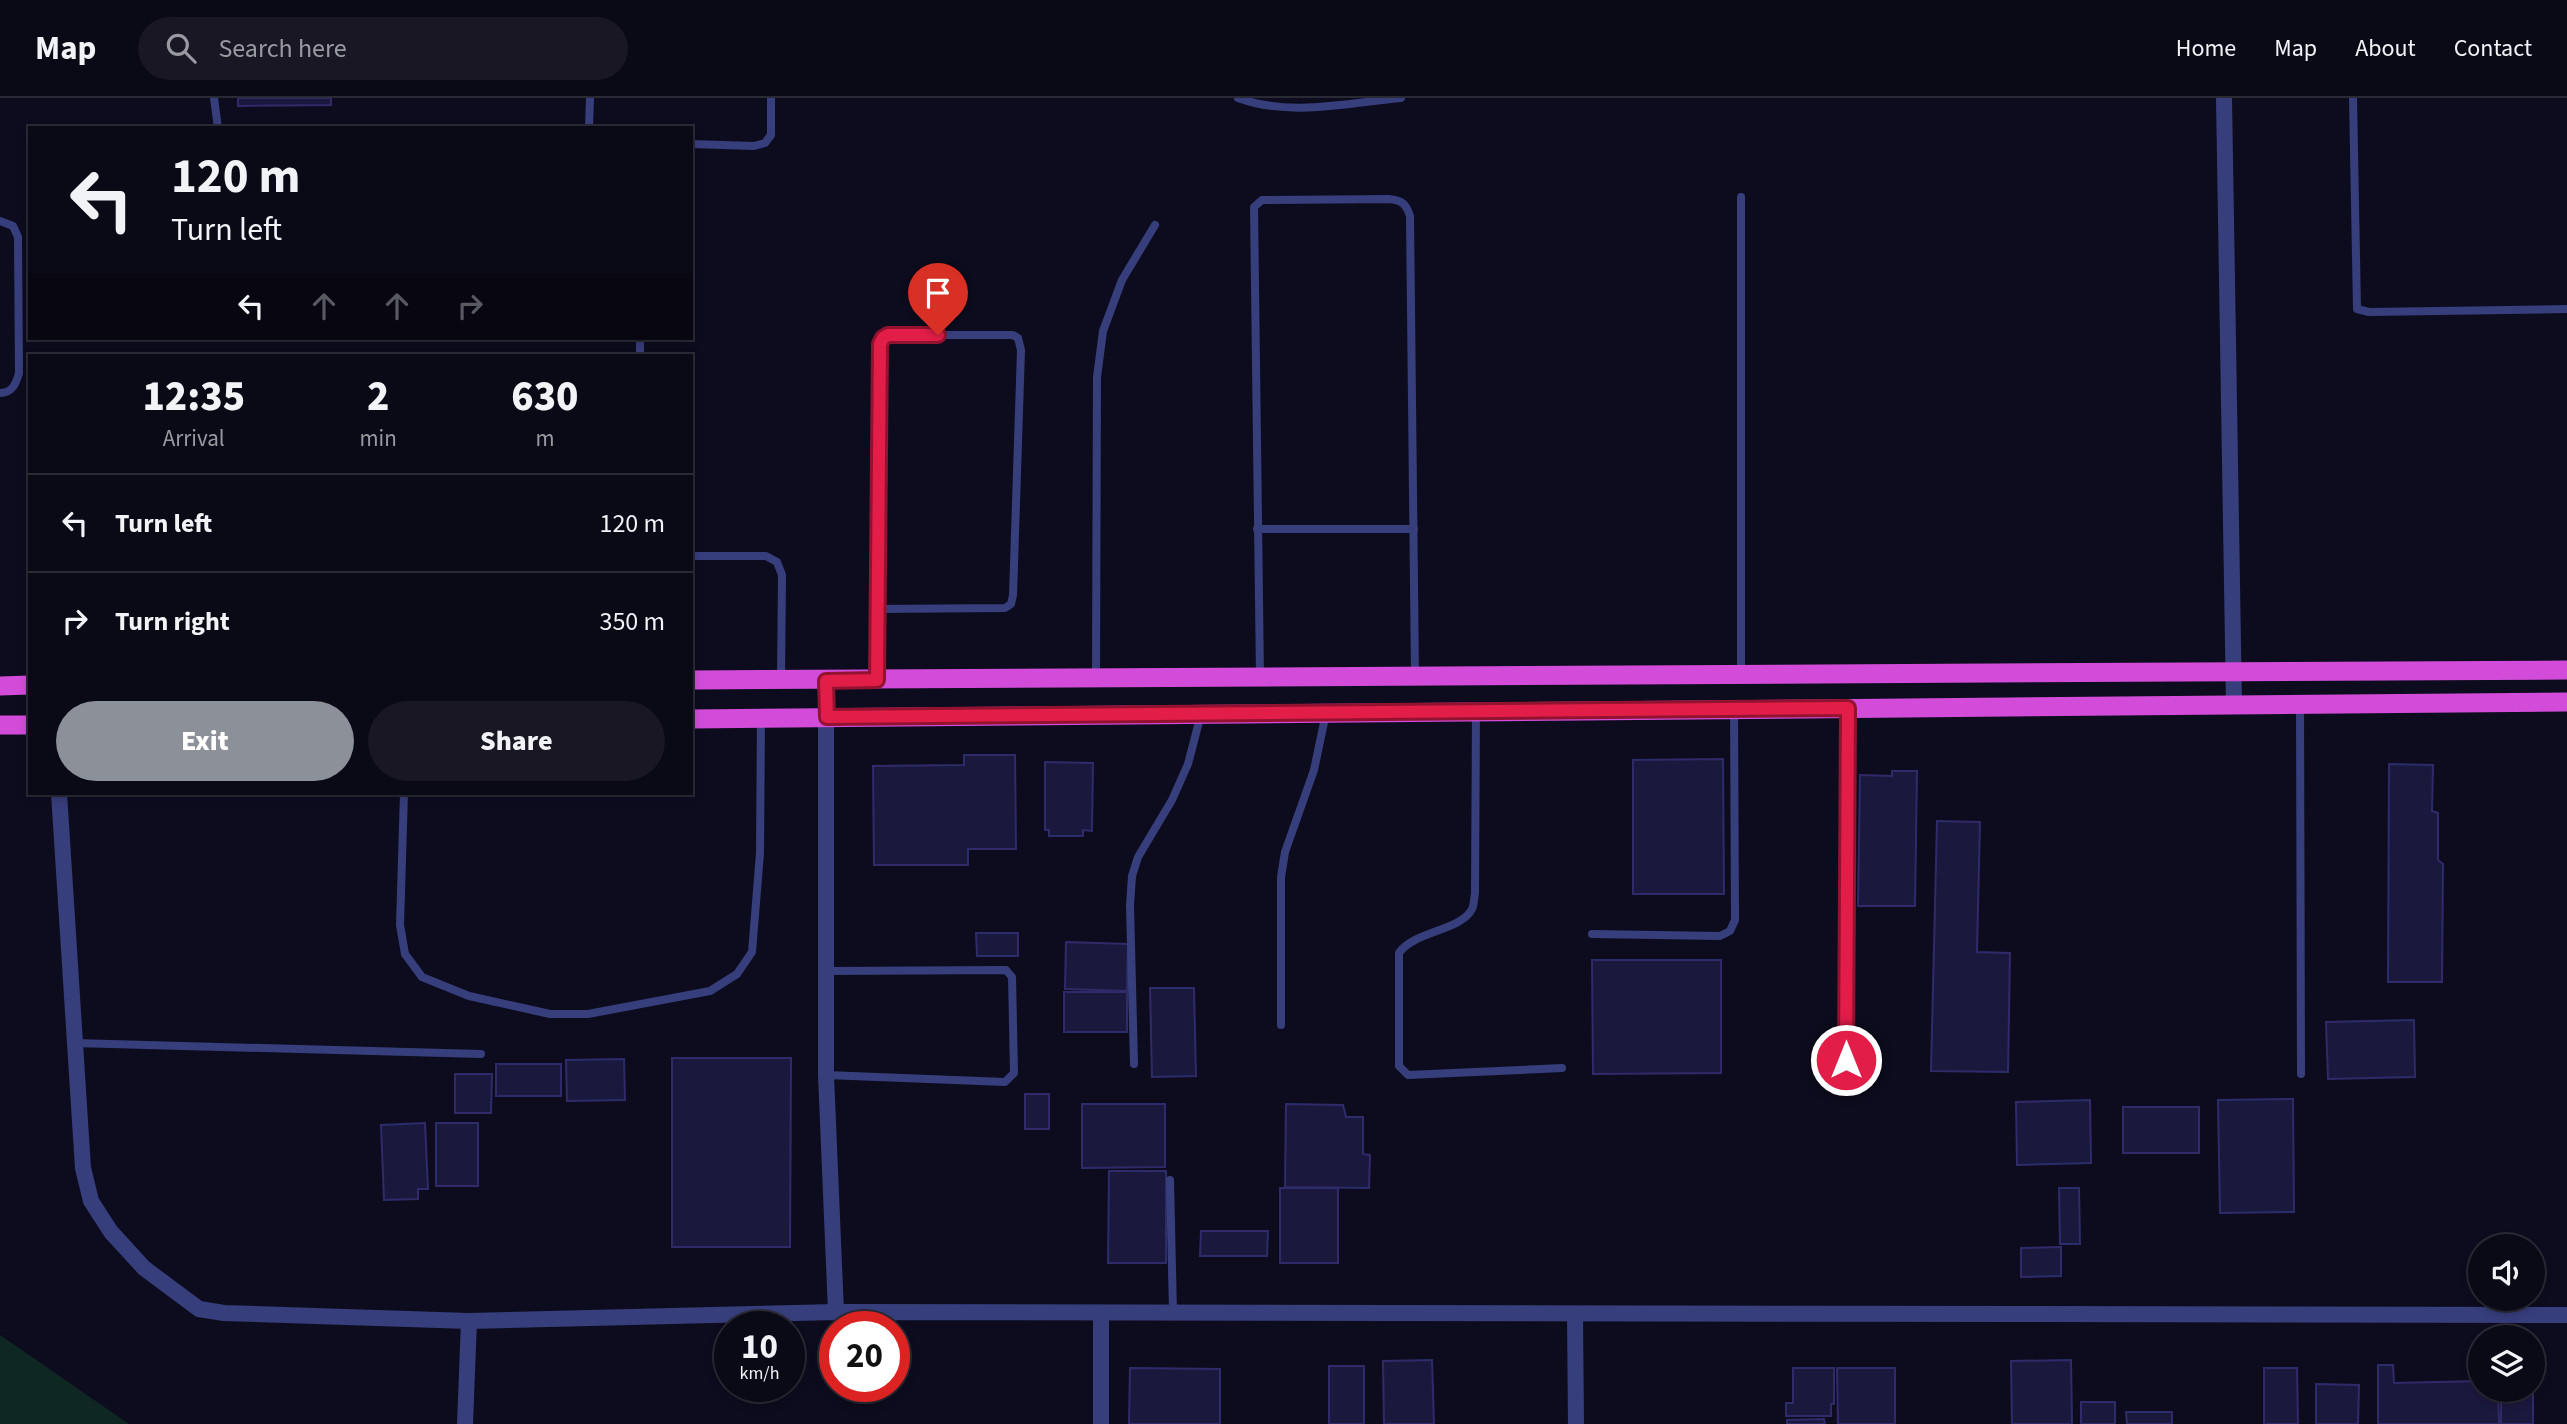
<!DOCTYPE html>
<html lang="en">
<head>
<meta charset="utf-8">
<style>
  body { margin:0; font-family:"Source Sans 3",sans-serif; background:#181723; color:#f1f3f6; height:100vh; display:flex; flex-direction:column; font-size:26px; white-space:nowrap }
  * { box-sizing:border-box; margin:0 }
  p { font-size:23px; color:#999aa1 }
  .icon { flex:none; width:38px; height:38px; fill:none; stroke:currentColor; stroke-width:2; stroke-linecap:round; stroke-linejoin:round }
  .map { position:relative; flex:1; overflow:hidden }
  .panel { position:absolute; left:28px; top:256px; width:665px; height:441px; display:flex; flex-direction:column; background:#0a0916; border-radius:0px; box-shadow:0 4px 10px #0003,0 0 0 2px #2a2a35 }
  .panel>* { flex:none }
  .top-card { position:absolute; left:28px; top:28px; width:665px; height:214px; border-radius:0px; box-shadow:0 4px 10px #0003,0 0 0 2px #2a2a35; background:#0a0916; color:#f1f3f6; overflow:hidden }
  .controls { position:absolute; left:2468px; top:1136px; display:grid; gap:14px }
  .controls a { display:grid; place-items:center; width:77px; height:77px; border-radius:50%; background:#0a0916; box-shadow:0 4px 10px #0003,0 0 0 2px #2a2a35; font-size:35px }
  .speed { position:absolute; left:714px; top:1213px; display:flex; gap:14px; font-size:35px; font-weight:700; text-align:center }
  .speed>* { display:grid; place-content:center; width:91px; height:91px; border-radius:50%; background:#0a0916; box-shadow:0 4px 10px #0003,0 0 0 2px #2a2a35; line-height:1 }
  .speed small { font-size:18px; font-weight:400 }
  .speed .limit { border:10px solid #d22; background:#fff; color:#111 }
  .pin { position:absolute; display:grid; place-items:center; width:60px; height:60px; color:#fff; margin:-72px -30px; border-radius:50% 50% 50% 0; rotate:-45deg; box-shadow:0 0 7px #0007 }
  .pin .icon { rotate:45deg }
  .me { position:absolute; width:77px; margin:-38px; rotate:0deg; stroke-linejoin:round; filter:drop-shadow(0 0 5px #0008) }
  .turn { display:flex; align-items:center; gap:24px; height:147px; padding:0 28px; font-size:32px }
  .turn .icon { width:91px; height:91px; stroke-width:2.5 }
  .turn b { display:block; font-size:49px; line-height:60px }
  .lanes { display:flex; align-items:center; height:66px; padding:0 28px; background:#0003; justify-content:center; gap:35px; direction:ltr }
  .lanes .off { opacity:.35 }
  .eta { display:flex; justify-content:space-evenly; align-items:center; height:119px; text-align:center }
  .eta b { font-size:42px; font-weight:800; line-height:49px }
  .button { display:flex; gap:14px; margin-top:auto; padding:14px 28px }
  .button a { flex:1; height:80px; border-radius:42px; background:#8c9099; color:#fff; font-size:28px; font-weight:800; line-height:80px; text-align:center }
  .button a+a { background:#181723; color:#f1f3f6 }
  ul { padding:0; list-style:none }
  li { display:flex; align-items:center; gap:21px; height:98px; padding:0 28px; border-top:2px solid #2a2a35 }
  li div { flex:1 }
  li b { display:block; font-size:26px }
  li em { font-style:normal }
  header { display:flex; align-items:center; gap:42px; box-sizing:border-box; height:98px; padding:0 35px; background:#0a0916; border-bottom:2px solid #2a2a35 }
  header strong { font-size:33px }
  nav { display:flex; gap:38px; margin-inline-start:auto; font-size:24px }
  .search { width:490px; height:63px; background:#181723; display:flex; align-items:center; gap:18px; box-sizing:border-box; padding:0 24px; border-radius:38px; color:#999aa1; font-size:26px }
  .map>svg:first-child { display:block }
  .green { fill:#0f2723 }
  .building { fill:#1b183e; stroke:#2f2b6a; stroke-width:2 }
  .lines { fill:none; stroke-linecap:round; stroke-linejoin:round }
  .service { stroke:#373e7c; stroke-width:8 }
  .minor { stroke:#373e7c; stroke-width:16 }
  .trunk { stroke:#d24cd9; stroke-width:19 }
  .route-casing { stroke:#92132f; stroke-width:18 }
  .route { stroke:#e11d48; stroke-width:12 }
</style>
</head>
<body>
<header>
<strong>Map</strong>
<div class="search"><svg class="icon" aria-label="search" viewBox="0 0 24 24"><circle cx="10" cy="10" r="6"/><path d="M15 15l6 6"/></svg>Search here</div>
<nav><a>Home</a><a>Map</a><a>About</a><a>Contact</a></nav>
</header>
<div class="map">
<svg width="2567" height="1326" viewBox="0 0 2567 1326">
  <rect width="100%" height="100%" fill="#0d0c1e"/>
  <path class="green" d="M0,1237L129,1326H0Z"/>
  <g class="building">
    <path d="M238,0H331V7L238,8Z"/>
    <path d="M964,657H1015L1016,751H968V767H874L873,668L964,667Z"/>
    <path d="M1723,661L1724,796H1633V662Z"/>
    <path d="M1045,664L1093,665L1092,733L1083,732V738H1049V732H1045Z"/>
    <path d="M2389,666L2433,667L2432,713L2438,715V762L2443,766L2442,884H2388Z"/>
    <path d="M1892,673H1917L1915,808H1858L1860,677L1892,678Z"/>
    <path d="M1937,723L1980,724L1977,854L2010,855L2008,974L1931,973Z"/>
    <path d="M976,835H1018V858H977Z"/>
    <path d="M1066,844L1128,846L1127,893L1065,891Z"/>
    <path d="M1592,862H1721V975L1593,976Z"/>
    <path d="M1150,890H1194L1196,978L1152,979Z"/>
    <rect x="1064" y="894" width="63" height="40"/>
    <path d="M2414,922L2415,979L2328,981L2326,924Z"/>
    <path d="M672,960H791L790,1149H672Z"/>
    <path d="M624,961L625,1002L567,1003L566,962Z"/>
    <rect x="496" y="966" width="65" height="32"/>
    <path d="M455,976H492L491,1015H455Z"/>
    <rect x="1025" y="996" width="24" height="35"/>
    <path d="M2293,1001L2294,1114L2220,1115L2218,1002Z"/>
    <path d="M2090,1002L2091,1065L2017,1067L2016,1004Z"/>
    <path d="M1082,1006H1165V1069L1082,1070Z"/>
    <path d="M1286,1006L1343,1007L1346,1019H1363V1056L1370,1057L1369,1090L1285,1089Z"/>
    <rect x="2123" y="1009" width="76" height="46"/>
    <path d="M425,1025L428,1091H418V1101L384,1102L381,1027Z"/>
    <rect x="436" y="1025" width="42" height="63"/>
    <path d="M1109,1073H1166V1165H1108Z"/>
    <rect x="1280" y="1090" width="58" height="75"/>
    <path d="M2059,1090H2079L2080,1146H2060Z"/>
    <path d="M1201,1133H1268L1267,1158H1200Z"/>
    <path d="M2061,1149V1178L2021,1179V1150Z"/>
    <path d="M2533,1253V1326H2501V1292H2532Z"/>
    <path d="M1432,1262L1434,1326H1384L1383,1263Z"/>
    <path d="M2071,1262L2072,1326H2012L2011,1263Z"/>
    <path d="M2378,1267H2393L2394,1285L2480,1283V1292H2498L2499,1326H2378Z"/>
    <rect x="1329" y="1268" width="35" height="58"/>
    <path d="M1130,1270L1220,1271V1326H1129Z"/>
    <path d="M1793,1270H1834V1306H1831V1318H1786V1305H1793Z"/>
    <path d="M1837,1270H1895V1326H1838Z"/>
    <path d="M2264,1270H2297L2298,1326H2264Z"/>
    <path d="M2316,1286L2359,1287L2358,1326H2316Z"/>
    <rect x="2081" y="1304" width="34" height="22"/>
    <path d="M2126,1314H2172V1326H2127Z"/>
    <path d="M1824,1321L1825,1326H1787V1322Z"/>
  </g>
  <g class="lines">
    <g class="service">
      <path d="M214,0L218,30"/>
      <path d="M1238,0C1289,19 1348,5 1401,0"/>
      <path d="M2353,0L2357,211L2369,214L2567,211"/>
      <path d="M589,30L590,0"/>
      <path d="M691,46L754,48L765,45L771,37V0"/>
      <path d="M0,123L13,128L18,139L19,275C16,286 12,295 0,295"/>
      <path d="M640,257V240"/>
      <path d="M1257,431H1414"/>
      <path d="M691,458H766L777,464L782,477L781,580"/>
      <path d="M1741,576V99"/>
      <path d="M1096,578L1097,279L1103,233L1122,182L1155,127"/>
      <path d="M1260,579L1254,109L1262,102L1389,101C1402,102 1406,106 1410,118L1415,579"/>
      <path d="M877,580L880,246L883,240L888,237H1013L1018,240L1021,252L1013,497L1011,506L1005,510L877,511"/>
      <path d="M2300,606L2301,976"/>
      <path d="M1476,614L1475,795C1474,800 1474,807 1472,811C1461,833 1414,833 1399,855V968L1408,977L1562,970"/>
      <path d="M404,695L400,827L405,856L422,879L469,898L550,916H588L710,893L737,876L752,854L760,755L761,621"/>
      <path d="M1592,836L1720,838L1730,833L1735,822L1734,611"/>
      <path d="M826,873L1006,872L1012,879L1014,975L1005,984L826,977"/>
      <path d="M1281,927V779L1285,754L1314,672L1326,615"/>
      <path d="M74,945L481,956"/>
      <path d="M1845,962L1848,610"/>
      <path d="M1134,966L1130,807L1132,778L1138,759L1172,702L1188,666L1201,616"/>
      <path d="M1170,1082L1173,1215"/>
    </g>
    <g class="minor">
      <path d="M2224,0L2234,607"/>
      <path d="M826,583V977L836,1214"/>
      <path d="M59,695L83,1070L91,1103L111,1134L144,1170L199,1211L224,1215L469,1223L836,1214L2567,1217"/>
      <path d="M1575,1216L1576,1326"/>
      <path d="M465,1326L469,1223"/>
      <path d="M1101,1326V1215"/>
    </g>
    <g class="trunk">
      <path d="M691,582L2567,572"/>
      <path d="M0,588L30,587"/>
      <path d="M691,621L2567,604"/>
      <path d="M0,627H30"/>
    </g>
  </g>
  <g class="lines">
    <g class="route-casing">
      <path id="route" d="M938,237H888L883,240L880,246L877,582L826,583L827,619L1848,610L1846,962"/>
    </g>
    <use href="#route" class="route"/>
  </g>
</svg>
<div class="controls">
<a><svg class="icon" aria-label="sound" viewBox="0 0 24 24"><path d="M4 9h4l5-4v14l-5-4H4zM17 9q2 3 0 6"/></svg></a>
<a><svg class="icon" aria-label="layers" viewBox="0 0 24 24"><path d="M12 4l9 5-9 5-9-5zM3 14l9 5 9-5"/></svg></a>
</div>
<div class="speed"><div>10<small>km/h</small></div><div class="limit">20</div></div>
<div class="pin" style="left:938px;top:237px;background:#d93025"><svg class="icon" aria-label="arrive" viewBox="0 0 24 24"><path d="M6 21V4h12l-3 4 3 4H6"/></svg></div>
<svg class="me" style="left:1846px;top:962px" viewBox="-20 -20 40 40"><circle r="17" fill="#e11d48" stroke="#fff" stroke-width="3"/><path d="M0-11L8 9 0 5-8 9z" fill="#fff"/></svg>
<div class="top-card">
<div class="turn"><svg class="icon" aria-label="left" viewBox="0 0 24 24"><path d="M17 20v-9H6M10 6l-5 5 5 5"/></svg><div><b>120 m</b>Turn left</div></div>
<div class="lanes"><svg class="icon" aria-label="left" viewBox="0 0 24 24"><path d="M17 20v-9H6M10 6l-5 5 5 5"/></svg><svg class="icon off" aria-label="ahead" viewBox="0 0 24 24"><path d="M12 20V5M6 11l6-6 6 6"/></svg><svg class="icon off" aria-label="ahead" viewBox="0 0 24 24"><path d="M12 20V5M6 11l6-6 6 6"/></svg><svg class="icon off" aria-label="right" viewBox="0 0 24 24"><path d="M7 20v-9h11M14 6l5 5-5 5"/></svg></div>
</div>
<section class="panel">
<div class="eta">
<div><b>12:35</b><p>Arrival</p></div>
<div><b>2</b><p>min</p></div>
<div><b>630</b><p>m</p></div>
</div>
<ul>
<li><svg class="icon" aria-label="left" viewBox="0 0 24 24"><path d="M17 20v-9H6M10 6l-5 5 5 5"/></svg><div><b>Turn left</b></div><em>120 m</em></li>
<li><svg class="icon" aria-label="right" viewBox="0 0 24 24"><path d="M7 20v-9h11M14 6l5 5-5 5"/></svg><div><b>Turn right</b></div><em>350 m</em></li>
</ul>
<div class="button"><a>Exit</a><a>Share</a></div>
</section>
</div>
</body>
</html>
